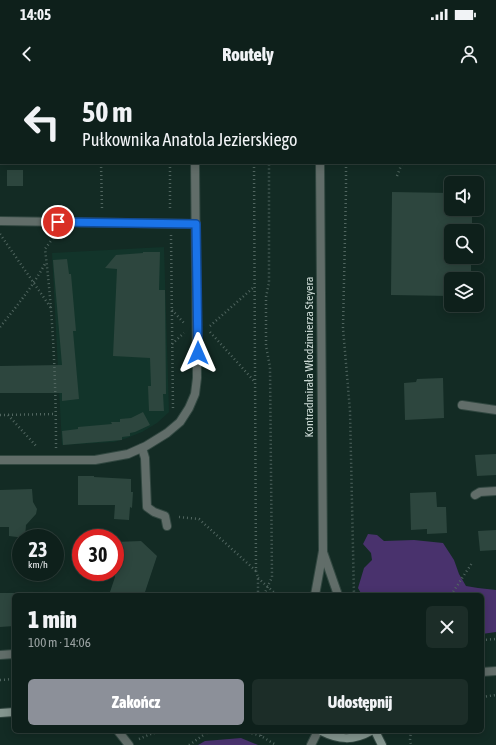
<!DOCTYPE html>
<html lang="pl">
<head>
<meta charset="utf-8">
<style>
  body { margin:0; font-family:"Asap Condensed",sans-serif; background:#1c2d28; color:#f1f3f6; height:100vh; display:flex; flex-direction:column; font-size:15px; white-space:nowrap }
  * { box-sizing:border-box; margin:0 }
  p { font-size:13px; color:#9ba3a3 }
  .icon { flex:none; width:22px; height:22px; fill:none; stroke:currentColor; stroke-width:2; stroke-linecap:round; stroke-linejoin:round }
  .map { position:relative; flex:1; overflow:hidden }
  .panel { position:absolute; left:12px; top:513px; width:472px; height:140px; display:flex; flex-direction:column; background:#0e201b; border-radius:6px; box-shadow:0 2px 10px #0003,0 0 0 1px #2e3e3a }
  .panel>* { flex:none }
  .banner { position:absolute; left:0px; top:0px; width:496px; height:84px; box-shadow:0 2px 10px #0003,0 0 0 1px #2e3e3a; background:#0e201b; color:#f1f3f6; overflow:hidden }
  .buttons { position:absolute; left:444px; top:96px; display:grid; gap:8px }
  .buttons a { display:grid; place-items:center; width:40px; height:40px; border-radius:6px; background:#0e201b; box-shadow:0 2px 10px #0003,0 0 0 1px #2e3e3a; font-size:20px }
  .speed { position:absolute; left:12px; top:449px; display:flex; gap:8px; font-size:20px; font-weight:700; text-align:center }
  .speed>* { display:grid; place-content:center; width:52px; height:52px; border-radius:50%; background:#0e201b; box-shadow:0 2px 10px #0003,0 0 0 1px #2e3e3a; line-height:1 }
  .speed small { font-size:10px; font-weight:400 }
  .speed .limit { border:6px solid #d22; background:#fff; color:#111 }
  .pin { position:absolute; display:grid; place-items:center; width:34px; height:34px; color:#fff; margin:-17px; border:2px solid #fff; border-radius:50%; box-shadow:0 1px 4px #0007 }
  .me { position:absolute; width:44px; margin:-22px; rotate:0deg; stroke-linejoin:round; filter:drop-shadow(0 0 3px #0008) }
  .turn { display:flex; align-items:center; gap:14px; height:84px; padding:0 16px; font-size:18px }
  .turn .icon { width:52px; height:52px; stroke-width:2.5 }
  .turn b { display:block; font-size:28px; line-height:34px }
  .round { display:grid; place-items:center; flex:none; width:42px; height:42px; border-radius:6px; background:#1c2d28 }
  .summary { display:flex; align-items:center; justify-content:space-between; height:68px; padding:0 16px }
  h1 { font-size:24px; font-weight:800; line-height:30px }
  .primary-button { display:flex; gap:8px; margin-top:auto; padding:8px 16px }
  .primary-button a { flex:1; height:46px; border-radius:6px; background:#8c9099; color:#fff; font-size:16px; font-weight:800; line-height:46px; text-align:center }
  .primary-button a+a { background:#1c2d28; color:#f1f3f6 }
  .status { display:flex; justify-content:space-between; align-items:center; height:28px; padding:0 20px; background:#0e201b; direction:ltr }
  .status svg { height:11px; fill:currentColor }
  header { display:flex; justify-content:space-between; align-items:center; height:52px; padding:0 16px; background:#0e201b; font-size:18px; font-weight:800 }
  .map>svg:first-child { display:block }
  .built { fill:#12342a }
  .green { fill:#49326d }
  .building { fill:#2d463e }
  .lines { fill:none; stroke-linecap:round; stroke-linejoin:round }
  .service-casing { stroke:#314740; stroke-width:10 }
  .minor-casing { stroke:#314740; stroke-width:10 }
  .tertiary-casing { stroke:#314740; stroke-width:10 }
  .secondary-casing { stroke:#314740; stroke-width:10 }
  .path { stroke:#516660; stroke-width:2.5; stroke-dasharray:1 3; stroke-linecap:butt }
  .service { stroke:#616d69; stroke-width:8 }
  .minor { stroke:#616d69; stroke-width:8 }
  .tertiary { stroke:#616d69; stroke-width:8 }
  .secondary { stroke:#83958e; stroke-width:8 }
  .route-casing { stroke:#114b97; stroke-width:10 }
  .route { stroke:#1a73e8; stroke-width:7 }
  .labels { text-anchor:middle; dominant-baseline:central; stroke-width:3; stroke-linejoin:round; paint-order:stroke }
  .street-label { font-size:12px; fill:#cddbd6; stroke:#132b24 }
</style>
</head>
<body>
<div class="status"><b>14:05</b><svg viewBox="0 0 49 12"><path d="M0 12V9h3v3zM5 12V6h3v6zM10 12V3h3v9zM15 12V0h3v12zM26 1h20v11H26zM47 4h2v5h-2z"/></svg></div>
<header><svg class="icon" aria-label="back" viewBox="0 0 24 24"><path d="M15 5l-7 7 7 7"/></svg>Routely<svg class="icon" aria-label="person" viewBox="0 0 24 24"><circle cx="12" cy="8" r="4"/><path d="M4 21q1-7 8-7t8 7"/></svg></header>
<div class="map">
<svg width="496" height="665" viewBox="0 0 496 665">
  <rect width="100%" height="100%" fill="#132b24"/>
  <path class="built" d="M164,167L169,332L157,343L142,352L127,358L114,362L62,365L52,173Z"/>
  <g class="green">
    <path d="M368,454L377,455L384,461L414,460L443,463L454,480L459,494L466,506L478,508L496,510V552L482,554V515H362L358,508L364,488L372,480L371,473L363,464Z"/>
    <path d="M241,658L258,665H198L205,661Z"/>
  </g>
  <g class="building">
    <rect x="7" y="90" width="16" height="16"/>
    <path d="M392,112L451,113V129H472V151H451V177H471V199H451V216L391,215Z"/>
    <path d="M143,172H160L159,210H165L166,314H163L164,331H149L148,306H151L150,278L113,276L117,189L105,188L116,175L143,173Z"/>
    <path d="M67,179L69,194H71L76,251H73L79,319L62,321V313H0V286L62,285L53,180Z"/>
    <path d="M443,298L444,338L405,340L404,303L416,302L417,299Z"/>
    <path d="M143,332L150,345L135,352L130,353V356L122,357V360L63,365L62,351L78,349V347L112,344L111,342H120V339L131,338Z"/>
    <path d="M496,374V395L477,396L475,375Z"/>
    <path d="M78,396H94V397L131,399V412H133L132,428L130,427L129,440L114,439L115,425H78Z"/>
    <path d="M32,409L33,422L37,429L36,434L26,445L25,458L9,456V447H0V410Z"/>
    <path d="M436,412L437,427H446L447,453L427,454V449L411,450L410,413Z"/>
    <path d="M496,450V470L480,471L478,451Z"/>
    <path d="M141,461L157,476L144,515H109L115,497V462Z"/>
    <path d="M0,513H14V546L0,547Z"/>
  </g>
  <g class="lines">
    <g class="service-casing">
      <g id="service">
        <path d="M142,368L145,378L147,427L154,432L165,436L167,446"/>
        <path d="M0,575L14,574"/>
      </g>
    </g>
    <g class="minor-casing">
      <g id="minor">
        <path d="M195,0V1"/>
        <path d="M0,141L196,144"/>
        <path d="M462,325L496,330"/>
        <path d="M0,380H95L128,374L146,366L167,353L180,342L189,328L195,314L197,298L195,83"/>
        <path d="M475,415L480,412L496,411"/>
        <path d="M118,651L129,665"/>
        <path d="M311,665L318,651"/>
      </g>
    </g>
    <g class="tertiary-casing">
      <g id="tertiary">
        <path d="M319,0V1"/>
        <path d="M323,472L338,515"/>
        <path d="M315,515L323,471L320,83"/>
        <path d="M482,592L496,591"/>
      </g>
    </g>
    <g class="secondary-casing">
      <g id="secondary">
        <path d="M0,633L14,632"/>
        <path d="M321,651C339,660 353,661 371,651"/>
        <path d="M375,651L382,665"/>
      </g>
    </g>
    <g class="path">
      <path d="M101,0V1"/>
      <path d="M169,0V1"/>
      <path d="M254,0V1"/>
      <path d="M269,0V1"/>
      <path d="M344,0V1"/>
      <path d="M420,1V0"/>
      <path d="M101,83L102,129"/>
      <path d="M170,83V130"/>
      <path d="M254,83L256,491L258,497V515"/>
      <path d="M346,83V110L343,248L350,331L354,515"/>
      <path d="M397,96L402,83"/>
      <path d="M0,154L51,228"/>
      <path d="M171,155L173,328"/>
      <path d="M172,230L184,243"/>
      <path d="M210,246L254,207"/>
      <path d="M0,247C17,226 33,206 46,182"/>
      <path d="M210,252L255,302"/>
      <path d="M172,264L184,253"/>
      <path d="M0,335L56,334"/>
      <path d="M8,335L37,367"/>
      <path d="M56,368C56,302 53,235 45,169L53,158L58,156"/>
      <path d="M179,437L199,439L256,491"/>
      <path d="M258,498L277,515"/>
      <path d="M264,515L272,497L270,287L266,266V217L269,203V83"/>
      <path d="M451,515L472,483"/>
      <path d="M482,560L496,559"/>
      <path d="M0,600L14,599"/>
      <path d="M482,617L496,615"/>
      <path d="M195,651L205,653L242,651"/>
      <path d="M244,651L261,656L276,665"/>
      <path d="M261,651V656"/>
      <path d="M411,651L410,660L411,665"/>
      <path d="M139,659L153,653L191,651"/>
      <path d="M189,665L205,654"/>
    </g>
    <use href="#service" class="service"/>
    <use href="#minor" class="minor"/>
    <use href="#tertiary" class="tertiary"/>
    <use href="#secondary" class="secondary"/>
  </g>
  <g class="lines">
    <g class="route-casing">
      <path id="route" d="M58,142L196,144L198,273"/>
    </g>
    <use href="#route" class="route"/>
  </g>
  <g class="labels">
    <g class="street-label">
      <text transform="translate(309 277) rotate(-90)">Kontradmirała Włodzimierza Steyera</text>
    </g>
  </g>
</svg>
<div class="buttons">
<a><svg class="icon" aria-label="sound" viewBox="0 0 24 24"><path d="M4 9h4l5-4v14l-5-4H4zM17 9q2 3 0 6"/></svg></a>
<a><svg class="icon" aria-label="search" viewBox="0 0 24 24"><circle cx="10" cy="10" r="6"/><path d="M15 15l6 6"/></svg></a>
<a><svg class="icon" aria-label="layers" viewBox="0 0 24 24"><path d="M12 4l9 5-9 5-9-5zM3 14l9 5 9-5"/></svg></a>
</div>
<div class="speed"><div>23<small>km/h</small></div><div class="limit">30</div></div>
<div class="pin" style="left:58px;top:142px;background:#d93025"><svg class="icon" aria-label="arrive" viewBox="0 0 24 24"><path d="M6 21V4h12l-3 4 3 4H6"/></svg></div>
<svg class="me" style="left:198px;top:273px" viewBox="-20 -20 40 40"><path d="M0-17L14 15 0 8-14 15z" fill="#1a73e8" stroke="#fff" stroke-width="4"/></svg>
<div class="banner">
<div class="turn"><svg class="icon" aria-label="left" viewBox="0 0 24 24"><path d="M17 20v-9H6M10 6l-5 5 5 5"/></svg><div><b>50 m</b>Pułkownika Anatola Jezierskiego</div></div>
</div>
<section class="panel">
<div class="summary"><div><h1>1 min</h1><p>100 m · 14:06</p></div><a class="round"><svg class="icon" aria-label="close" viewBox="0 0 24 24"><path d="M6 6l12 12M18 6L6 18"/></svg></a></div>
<div class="primary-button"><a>Zakończ</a><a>Udostępnij</a></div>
</section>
</div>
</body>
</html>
